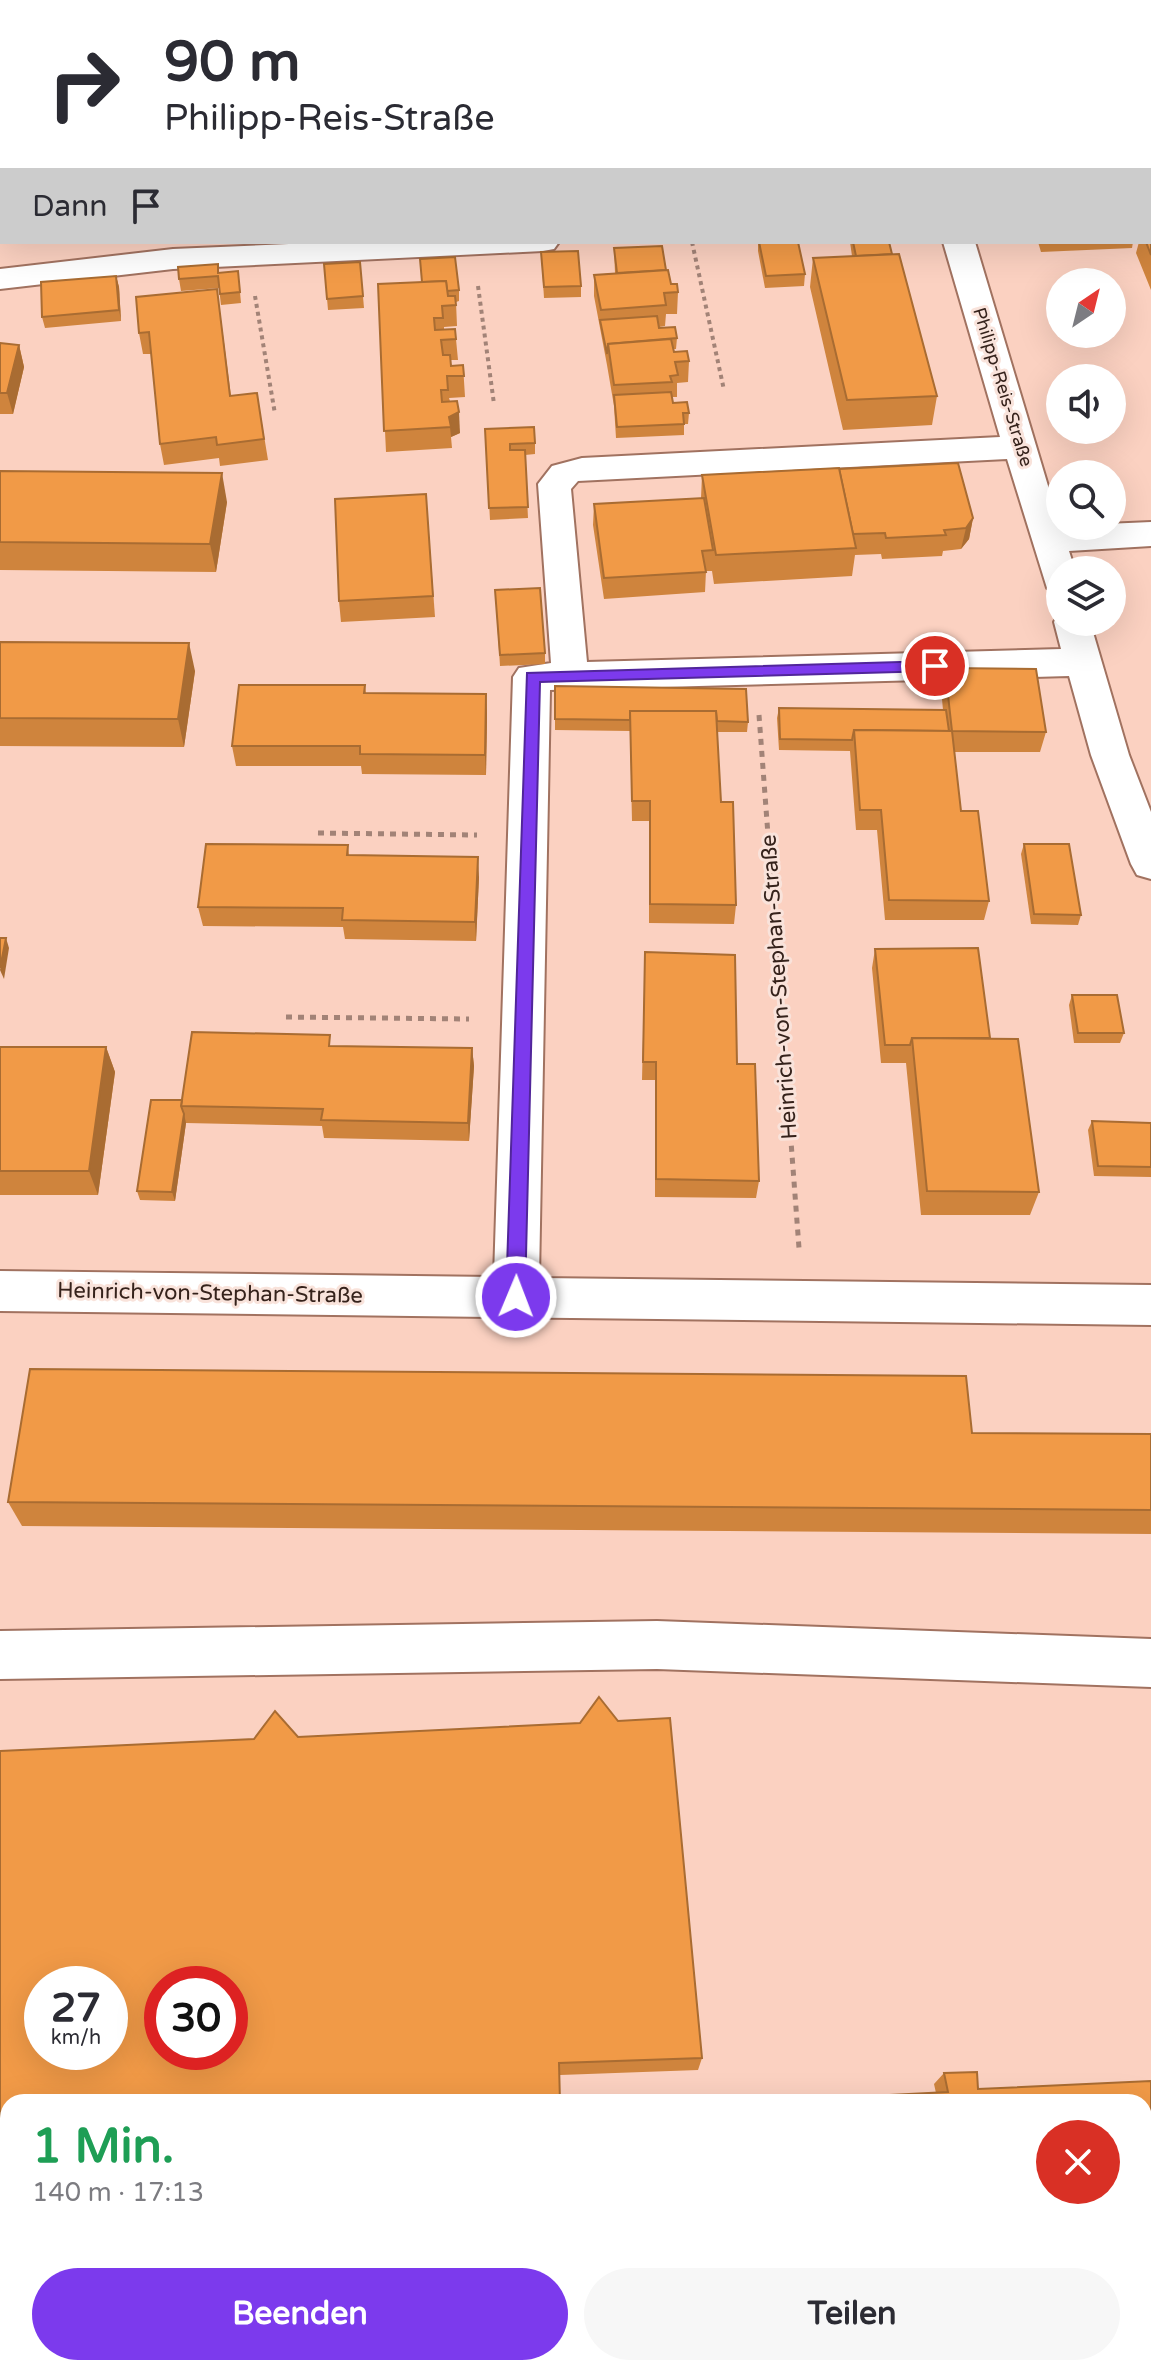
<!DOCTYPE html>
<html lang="de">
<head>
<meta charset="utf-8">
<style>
  body { margin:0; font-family:"Varela Round",sans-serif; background:#f7f7f7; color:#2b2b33; height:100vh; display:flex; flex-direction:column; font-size:30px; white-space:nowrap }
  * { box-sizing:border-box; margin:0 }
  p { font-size:26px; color:#7c7c81 }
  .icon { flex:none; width:44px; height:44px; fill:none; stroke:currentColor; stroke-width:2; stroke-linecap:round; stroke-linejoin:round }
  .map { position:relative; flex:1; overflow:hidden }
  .details { position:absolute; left:0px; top:2094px; width:1152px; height:282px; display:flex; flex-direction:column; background:#fff; border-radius:24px 24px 0 0; box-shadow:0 8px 32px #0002 }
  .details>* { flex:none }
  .guide { position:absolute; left:0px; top:0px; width:1152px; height:244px; box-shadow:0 8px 32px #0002; background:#fff; color:#2b2b33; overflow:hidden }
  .needle { width:52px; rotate:35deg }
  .fabs { position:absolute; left:1046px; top:268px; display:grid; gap:16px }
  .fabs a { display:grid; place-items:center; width:80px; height:80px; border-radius:50%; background:#fff; box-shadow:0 8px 32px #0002; font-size:40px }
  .speed { position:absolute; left:24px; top:1966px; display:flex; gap:16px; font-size:40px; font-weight:700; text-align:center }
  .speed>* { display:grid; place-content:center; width:104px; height:104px; border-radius:50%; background:#fff; box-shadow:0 8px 32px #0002; line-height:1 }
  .speed small { font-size:20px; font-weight:400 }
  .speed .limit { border:12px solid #d22; background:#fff; color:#111 }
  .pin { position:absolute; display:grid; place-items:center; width:68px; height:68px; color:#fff; margin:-34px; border:4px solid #fff; border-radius:50%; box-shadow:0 2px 8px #0007 }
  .me { position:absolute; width:88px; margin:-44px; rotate:1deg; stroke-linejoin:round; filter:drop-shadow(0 0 6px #0008) }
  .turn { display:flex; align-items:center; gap:28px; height:168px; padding:0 32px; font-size:36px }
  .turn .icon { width:104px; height:104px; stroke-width:2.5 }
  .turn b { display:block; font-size:56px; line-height:68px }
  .then { display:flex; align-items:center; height:76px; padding:0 32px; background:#0003; gap:16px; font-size:30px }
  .round { display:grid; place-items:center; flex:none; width:84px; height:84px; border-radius:42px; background:#f7f7f7 }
  .headline { display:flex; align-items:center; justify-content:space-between; height:136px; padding:0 32px }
  h1 { font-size:48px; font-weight:700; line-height:60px; color:#1e9e55 }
  .cta { display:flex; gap:16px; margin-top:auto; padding:16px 32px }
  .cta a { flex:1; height:92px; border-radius:48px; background:#7c3aed; color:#fff; font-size:32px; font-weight:700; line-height:92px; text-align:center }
  .cta a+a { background:#f7f7f7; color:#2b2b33 }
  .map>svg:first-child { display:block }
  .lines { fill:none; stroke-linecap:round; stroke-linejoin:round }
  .minor-casing { stroke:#a17260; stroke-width:4 }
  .path-far1 { stroke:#a28377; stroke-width:4; stroke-dasharray:4 4; stroke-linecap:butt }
  .path { stroke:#a28377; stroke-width:5; stroke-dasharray:6 6; stroke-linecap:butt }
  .minor { fill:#fff; fill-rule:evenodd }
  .wall { fill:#cf843d }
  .shaded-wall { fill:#a96c32 }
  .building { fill:#f19a47; stroke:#a96c32; stroke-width:2; fill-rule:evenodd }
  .route { fill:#7c3aed; stroke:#51269a; stroke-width:2 }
  .labels { text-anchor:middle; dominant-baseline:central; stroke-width:6; stroke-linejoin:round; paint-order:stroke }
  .far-street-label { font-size:18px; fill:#35221b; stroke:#f9e3db }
  .street-label { font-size:22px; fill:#35221b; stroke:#f9e3db }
</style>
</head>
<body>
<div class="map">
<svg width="1151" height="2375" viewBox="0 0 1151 2375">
  <rect width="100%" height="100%" fill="#fbd1c1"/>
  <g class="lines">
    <g class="minor-casing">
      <g id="minor">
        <rect x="192" y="0" width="28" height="2"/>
        <path d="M880,0H908L909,2H881Z"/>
        <rect x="0" y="142" width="2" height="18"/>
        <rect x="1150" y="189" width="1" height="18"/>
        <path d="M335,242H559L554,249L543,251L173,269L0,289V269L173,249Z"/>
        <path d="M943,242H975L1060,526L1151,522V546L1069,551L1075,570H1060V591L1047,588L1007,459L578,481L571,489L587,662L1061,649L1054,622L1059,613L1060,622H1090L1129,755L1151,812V879L1137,875L1131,864L1091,755L1069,676L550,690L539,1278L1151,1285V1325L0,1311V1271L494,1277L513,677L519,668L551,663L538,484L552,466L582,458L1000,437Z"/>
        <path d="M657,1621L1151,1639V1687L657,1669L0,1679V1631Z"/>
      </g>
    </g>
    <g class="path-far1">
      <path d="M692,242L724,390"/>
      <path d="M478,286L494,404"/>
      <path d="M255,296L275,414"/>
    </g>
    <g class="path">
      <path d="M759,715L799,1248"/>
      <path d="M318,833L477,835"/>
      <path d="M286,1017L469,1019"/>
    </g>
    <use href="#minor" class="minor"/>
  </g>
  <g class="wall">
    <path d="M632,0V2H390Z"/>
    <path d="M721,0H791V2H722Z"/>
    <path d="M956,0H1030L1031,2H956Z"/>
    <path d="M1043,0H1142L1143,2H1042Z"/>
    <path d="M1151,231V290L1136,253L1139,242H1150Z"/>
    <path d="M758,242L805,274L804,286L765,288L758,251Z"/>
    <path d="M850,242H889L892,254L937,396L932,425L843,430L810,287L813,258L852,256Z"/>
    <path d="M1038,242H1133L1132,248L1041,252Z"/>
    <path d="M614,248L666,270L671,284L678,292L677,314H666L665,326L659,327V328L677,338L676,349H673L674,352L689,361L688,382L677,383V397H672L673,403L689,413L688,424H684V435L616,438L614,406L607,365L594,296V275L615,273Z"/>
    <path d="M541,252L581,286V297L544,298Z"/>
    <path d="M360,262L364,308L328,310L324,264Z"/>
    <path d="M218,264L219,273L238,271L241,303L221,305L219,288L181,291L179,279Z"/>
    <path d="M116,276L119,287L121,321L45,328L42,317Z"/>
    <path d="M378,284L459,290V301L456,302L457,326L444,327V330L455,329L458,360H451V366L463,365L465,397L449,398L460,433L451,437L452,448L386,452Z"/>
    <path d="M217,289L231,396L257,393L268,460L220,466L219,458L164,465L160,444L151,354H143L139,333Z"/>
    <path d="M0,343L19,345L24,367L13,414H0Z"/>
    <path d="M485,429L535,443V454L525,455L528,518L490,520Z"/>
    <path d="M839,469L973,518L969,539L961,549L943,551L942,556L882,559L881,554L855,555L852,576L714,584L712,571H706L705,592L604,599L593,525L594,504L701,498L702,475Z"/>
    <path d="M0,471L227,502L216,572L0,570Z"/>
    <path d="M426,494L435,617L341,622L339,601Z"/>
    <path d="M495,590L545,653V664L500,666Z"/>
    <path d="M0,642L195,671L184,747L0,746Z"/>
    <path d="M945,668L1046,732L1040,752H954L961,811L989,901L984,920H885L877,830H856L850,751L779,750L777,718L779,708L943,710L941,688Z"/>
    <path d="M365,685L366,693L486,694L487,714L486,775L362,774L361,766H236L232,746Z"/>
    <path d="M555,686L748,722L747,732H717L721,802L736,905L734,924L649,923V821H632L630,731L555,730Z"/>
    <path d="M1024,844L1081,915L1078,925L1031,924L1021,854Z"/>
    <path d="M348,845L349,855L479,877L476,941L345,939L343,927L203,926L198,907Z"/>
    <path d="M875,949L990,1038L1039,1192L1030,1215H921L906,1063H881L872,968Z"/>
    <path d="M645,952L737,1064L759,1181L756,1198L655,1197V1080H642Z"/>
    <path d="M1072,995L1124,1033L1120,1043H1074L1069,1005Z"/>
    <path d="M332,1046L472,1048L474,1066L469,1141L324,1138L322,1126L186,1123L175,1201L140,1200L137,1191L182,1100Z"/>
    <path d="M0,1047H106L115,1072L98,1195H0Z"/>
    <path d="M1092,1121L1151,1123V1177L1094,1176L1088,1130Z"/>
    <path d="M1151,1434V1534L22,1526L8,1502Z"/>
    <path d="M298,1737L702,2058L698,2070L560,2075L8,2368L936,2093L934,2084L944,2073L978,2089L0,2375Z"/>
  </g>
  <g class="shaded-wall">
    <path d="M2,190V227L0,220V195Z"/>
    <path d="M116,276L119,287L121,321L119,310Z"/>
    <path d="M19,345L24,367L13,414L7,393Z"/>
    <path d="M459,412L460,433L451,437L449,417Z"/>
    <path d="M222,473L227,502L216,572L210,544Z"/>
    <path d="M973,518L969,539L961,549L966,528Z"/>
    <path d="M189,643L195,671L184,747L178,719Z"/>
    <path d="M486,694L487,714L486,775L485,755Z"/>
    <path d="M478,857L479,877L476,941L475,922Z"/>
    <path d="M6,938L9,948L4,979L0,970Z"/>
    <path d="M106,1047L115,1072L98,1195L89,1171Z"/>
    <path d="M472,1048L474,1066L469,1141L468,1123Z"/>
    <path d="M184,1114L186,1123L175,1201L172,1192Z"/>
  </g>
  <g class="building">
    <rect x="69" y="0" width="68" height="2"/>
    <rect x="251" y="0" width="53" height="2"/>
    <path d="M389,0H622L584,2H390Z"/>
    <path d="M727,0H768L743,2H727Z"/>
    <path d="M967,0H1030L1031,2H968Z"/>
    <path d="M1054,0H1132L1133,2H1055Z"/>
    <path d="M0,155H2V190L0,195Z"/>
    <path d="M1150,231H1151V255L1146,242H1150Z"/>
    <path d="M759,242H798L805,274L766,276Z"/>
    <path d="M853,242H889L892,254L856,256Z"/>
    <path d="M662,246L666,270L617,273L614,248Z"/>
    <path d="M578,251L581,286L544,287L541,252Z"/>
    <path d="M899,254L937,396L847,400L813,258Z"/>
    <path d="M455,257L459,290L447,291L446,281L422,282L420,259Z"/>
    <path d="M360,262L363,296L327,299L324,264Z"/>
    <path d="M218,264V273L238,271L240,292L220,294L218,276L179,279L178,267Z"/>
    <path d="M668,270L671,284H677L678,292L664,293L666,305L601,310L594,275Z"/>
    <path d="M116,276L119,310L42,317L41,282Z"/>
    <path d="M446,281L448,296H455L456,305L442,306L443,318H434L435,330L455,329L456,339L441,340L443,355H450L451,366L463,365L464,376H447L448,390H441L442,402L457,401L459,412L449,417L451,427L384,431L378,284Z"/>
    <path d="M217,289L230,396L257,393L264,439L217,445L216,437L160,444L149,332L139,333L136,297Z"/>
    <path d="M657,316L659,328L675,327L677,338L608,344L607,354L600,320Z"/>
    <path d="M671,339L674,352L687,351L689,361L675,362L678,375L670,376L672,382L614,385L608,344Z"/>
    <path d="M0,343L19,345L7,393H0Z"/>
    <path d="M671,392L673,403L687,402L689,413H683L684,424L617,427L614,395Z"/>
    <path d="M534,427L535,443L510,444V450H525L528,507L489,508L485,429Z"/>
    <path d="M958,463L973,518L966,528L944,530L946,535L886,538L885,533L853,534L839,469Z"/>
    <path d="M839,468L856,548L716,555L702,475Z"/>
    <path d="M0,471L222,473L210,544L0,542Z"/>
    <path d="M426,494L433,596L339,601L335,499Z"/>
    <path d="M704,498L713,550L702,551L706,572L604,578L594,504Z"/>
    <path d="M540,588L545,653L500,655L495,590Z"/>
    <path d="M0,642L189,643L178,719L0,718Z"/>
    <path d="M945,668L1036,669L1046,732L952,731Z"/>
    <path d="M239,685H365L364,693L486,694L485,755L360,754V746H232Z"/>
    <path d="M555,686L746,689L748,722L717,721L716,711H630V720L555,719Z"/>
    <path d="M779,708L946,710L949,731L854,730L852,740L780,739Z"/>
    <path d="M630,711H716L721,802H733L736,905L650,904V801H632Z"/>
    <path d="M854,730L952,731L961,811H978L989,901L889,900L881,810H860Z"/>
    <path d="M206,844L348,845L347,855L478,857L475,922L342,920L343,908L198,907Z"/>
    <path d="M1024,844H1069L1081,915L1034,914Z"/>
    <path d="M0,938H6L0,968Z"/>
    <path d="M978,948L990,1038H912L910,1045H885L875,949Z"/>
    <path d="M645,952L735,955L737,1064H755L759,1181L656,1179V1062H643Z"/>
    <path d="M1072,995H1117L1124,1033H1078Z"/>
    <path d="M192,1032L330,1035L329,1046L472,1048L468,1123L321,1120L323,1109L181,1106Z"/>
    <path d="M912,1038L1018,1039L1039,1192L927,1191Z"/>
    <path d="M0,1047H106L89,1171H0Z"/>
    <path d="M151,1100H182L181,1106L184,1114L172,1192L137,1191Z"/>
    <path d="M1092,1121L1151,1123V1167L1098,1166Z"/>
    <path d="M30,1369L966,1376L972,1433L1151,1434V1510L8,1502Z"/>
    <path d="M599,1697L618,1721L670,1718L702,2058L559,2063L560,2102H8V2368H1144V2102H750L948,2092L944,2073L977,2072L978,2089L1151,2081V2375H0V1751L254,1739L275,1711L298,1737L580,1723ZM42,1984H110V2052H42ZM162,1984H230V2052H162Z"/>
  </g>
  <path class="route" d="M935,661L942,666L935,671L540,682L525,1297L522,1303L516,1305L509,1303L506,1297L527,673Z"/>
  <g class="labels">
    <g class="far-street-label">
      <text transform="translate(1003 387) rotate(73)">Philipp-Reis-Straße</text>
    </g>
    <g class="street-label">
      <text transform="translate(779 987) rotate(-94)">Heinrich-von-Stephan-Straße</text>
      <text transform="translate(210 1293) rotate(1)">Heinrich-von-Stephan-Straße</text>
    </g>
  </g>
</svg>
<div class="fabs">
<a><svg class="needle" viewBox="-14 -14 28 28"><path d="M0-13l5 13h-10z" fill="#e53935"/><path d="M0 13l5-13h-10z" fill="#7c7c81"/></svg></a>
<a><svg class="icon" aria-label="sound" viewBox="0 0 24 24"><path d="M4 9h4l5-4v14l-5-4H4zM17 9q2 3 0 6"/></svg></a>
<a><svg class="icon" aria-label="search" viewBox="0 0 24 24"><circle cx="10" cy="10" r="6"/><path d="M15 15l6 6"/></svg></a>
<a><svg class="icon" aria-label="layers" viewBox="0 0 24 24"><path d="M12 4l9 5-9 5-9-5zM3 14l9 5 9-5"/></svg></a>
</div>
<div class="speed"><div>27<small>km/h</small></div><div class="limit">30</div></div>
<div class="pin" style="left:935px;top:666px;background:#d93025"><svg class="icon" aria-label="arrive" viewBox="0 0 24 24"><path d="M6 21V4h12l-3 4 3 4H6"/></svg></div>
<svg class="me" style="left:516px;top:1297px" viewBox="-20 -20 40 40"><circle r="17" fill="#7c3aed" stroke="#fff" stroke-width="3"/><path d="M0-11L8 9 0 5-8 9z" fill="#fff"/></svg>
<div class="guide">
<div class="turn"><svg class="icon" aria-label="right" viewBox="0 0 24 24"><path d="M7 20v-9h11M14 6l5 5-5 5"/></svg><div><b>90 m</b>Philipp-Reis-Straße</div></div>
<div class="then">Dann<svg class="icon" aria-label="arrive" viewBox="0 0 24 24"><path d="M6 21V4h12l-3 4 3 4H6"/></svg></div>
</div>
<section class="details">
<div class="headline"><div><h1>1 Min.</h1><p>140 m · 17:13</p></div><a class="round" style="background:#d93025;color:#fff"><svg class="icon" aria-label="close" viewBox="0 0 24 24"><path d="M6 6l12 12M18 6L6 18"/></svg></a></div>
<div class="cta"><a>Beenden</a><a>Teilen</a></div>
</section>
</div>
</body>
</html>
